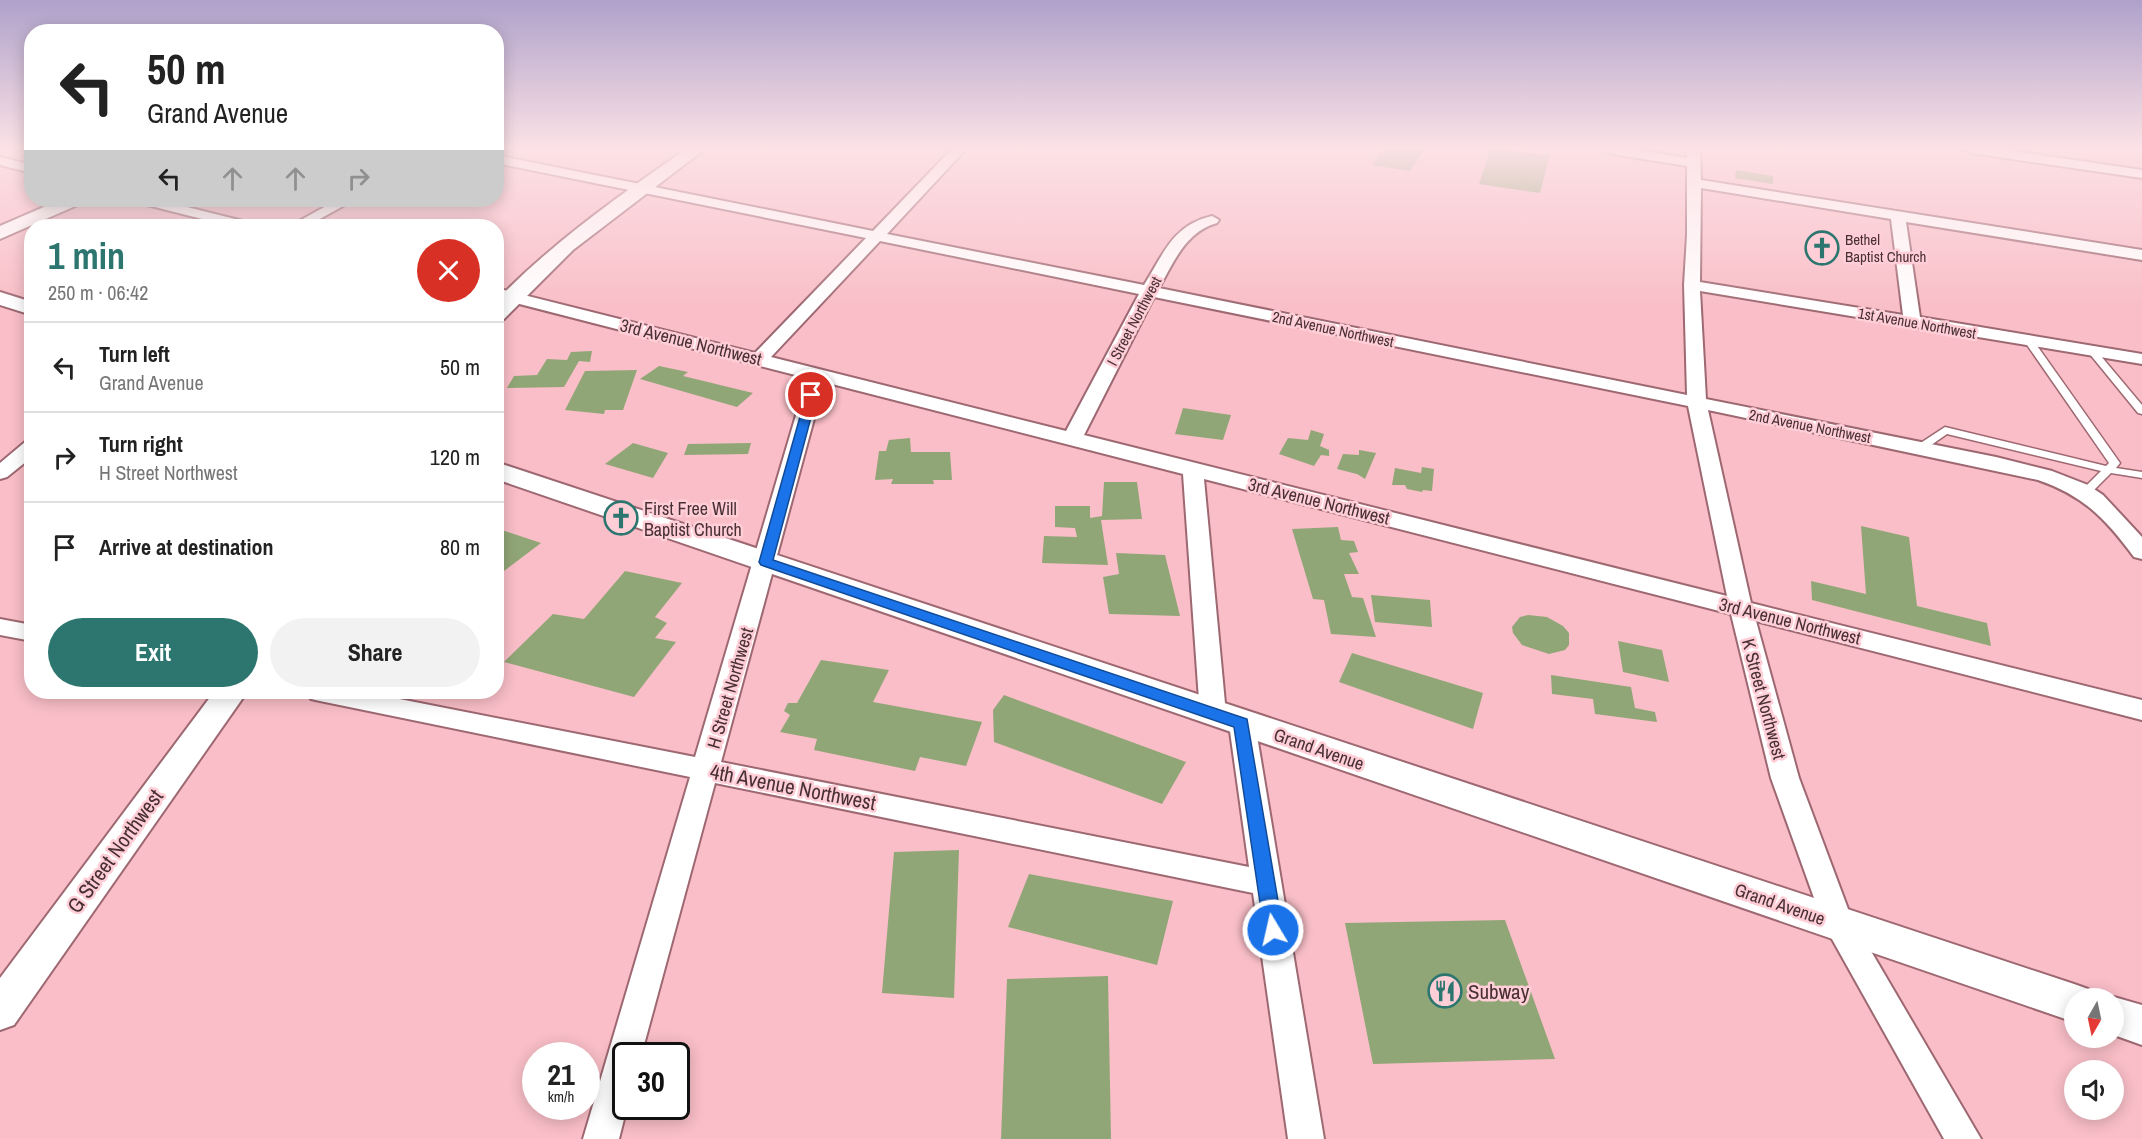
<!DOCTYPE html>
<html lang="en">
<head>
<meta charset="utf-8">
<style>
  body { margin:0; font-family:"Archivo Narrow",sans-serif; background:#f2f2f2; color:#222; height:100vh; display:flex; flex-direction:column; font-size:22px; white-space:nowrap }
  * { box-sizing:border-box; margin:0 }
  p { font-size:20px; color:#767676 }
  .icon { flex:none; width:33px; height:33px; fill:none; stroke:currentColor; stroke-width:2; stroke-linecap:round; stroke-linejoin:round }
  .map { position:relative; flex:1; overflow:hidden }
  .details { position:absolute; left:24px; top:219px; width:480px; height:480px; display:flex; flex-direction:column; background:#fff; border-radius:24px; box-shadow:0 3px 15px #0003 }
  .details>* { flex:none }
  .banner { position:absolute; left:24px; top:24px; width:480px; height:183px; border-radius:24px; box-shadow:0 3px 15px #0003; background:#fff; color:#222; overflow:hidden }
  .needle { width:39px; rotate:189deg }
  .controls { position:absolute; left:2064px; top:988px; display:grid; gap:12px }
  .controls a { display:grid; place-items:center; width:60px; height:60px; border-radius:50%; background:#fff; box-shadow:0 3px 15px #0003; font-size:30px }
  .speed { position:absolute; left:522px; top:1042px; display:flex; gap:12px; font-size:30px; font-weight:700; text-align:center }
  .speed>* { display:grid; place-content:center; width:78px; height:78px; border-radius:50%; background:#fff; box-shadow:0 3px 15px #0003; line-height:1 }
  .speed small { font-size:15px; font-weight:400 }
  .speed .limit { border:3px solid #111; border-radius:9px; background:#fff; color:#111 }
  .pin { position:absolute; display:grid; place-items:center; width:51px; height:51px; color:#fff; margin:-26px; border:3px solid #fff; border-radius:50%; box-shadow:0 2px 6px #0007 }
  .me { position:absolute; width:66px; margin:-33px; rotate:351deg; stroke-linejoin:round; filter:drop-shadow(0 0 4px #0008) }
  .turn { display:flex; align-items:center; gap:21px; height:126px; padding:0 24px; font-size:27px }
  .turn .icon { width:78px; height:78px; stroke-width:2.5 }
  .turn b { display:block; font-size:42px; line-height:51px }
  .lanes { display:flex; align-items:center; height:57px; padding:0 24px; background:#0003; justify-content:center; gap:30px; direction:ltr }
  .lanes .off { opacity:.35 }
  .round { display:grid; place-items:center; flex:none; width:63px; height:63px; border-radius:32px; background:#f2f2f2 }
  .headline { display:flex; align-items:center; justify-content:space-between; height:102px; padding:0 24px }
  h1 { font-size:36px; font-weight:700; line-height:45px; color:#2d7670 }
  .primary-button { display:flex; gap:12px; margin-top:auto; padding:12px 24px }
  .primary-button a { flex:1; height:69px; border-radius:36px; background:#2d7670; color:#fff; font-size:24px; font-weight:700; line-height:69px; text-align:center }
  .primary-button a+a { background:#f2f2f2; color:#222 }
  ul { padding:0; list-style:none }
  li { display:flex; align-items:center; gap:18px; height:90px; padding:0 24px; border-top:2px solid #e0e0e0 }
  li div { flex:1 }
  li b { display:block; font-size:22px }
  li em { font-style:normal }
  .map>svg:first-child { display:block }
  .building { fill:#91a677 }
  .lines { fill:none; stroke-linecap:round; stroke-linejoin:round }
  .service-casing { stroke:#9d6871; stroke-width:3 }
  .minor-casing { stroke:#9d6871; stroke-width:4 }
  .tertiary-casing { stroke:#9d6871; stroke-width:4 }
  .service { fill:#fff; fill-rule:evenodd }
  .minor { fill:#fff; fill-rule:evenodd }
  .tertiary { fill:#fff; fill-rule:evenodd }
  .route { fill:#1a73e8; stroke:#114b97; stroke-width:1.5 }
  .labels { text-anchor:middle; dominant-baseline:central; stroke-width:5; stroke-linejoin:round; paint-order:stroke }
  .far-poi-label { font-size:15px; fill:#483034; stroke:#ffced6; text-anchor:start }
  .far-street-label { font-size:15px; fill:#483034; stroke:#ffced6 }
  .street-label { font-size:18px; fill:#483034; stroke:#ffced6 }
  .poi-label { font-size:18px; fill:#483034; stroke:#ffced6; text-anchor:start }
  .near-street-label { font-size:21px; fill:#483034; stroke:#ffced6 }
  .near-poi-label { font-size:21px; fill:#483034; stroke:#ffced6; text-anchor:start }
</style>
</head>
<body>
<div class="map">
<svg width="2142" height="1139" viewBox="0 0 2142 1139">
  <rect width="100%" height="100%" fill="#f9bec7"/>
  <g class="building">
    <path d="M1383,149H1425L1410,171L1372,165Z"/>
    <path d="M1491,149L1550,155L1540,193L1479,184Z"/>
    <path d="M1736,170L1773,176V184L1735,178Z"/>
    <path d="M592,351L590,362L579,361L564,387L507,388L514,376L537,375L547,359L567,360L571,352Z"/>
    <path d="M659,366L688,372L683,376L753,393L737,407L640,379Z"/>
    <path d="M637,370L623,410H605L604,414L565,410L585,371Z"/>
    <path d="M1183,408L1231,415L1223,440L1175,434Z"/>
    <path d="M1311,430L1324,434L1320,446L1329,450V456L1321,455L1314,466L1279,454L1288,438L1308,440Z"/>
    <path d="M910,438L911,452H950L952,480H933L934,484H891L893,479L875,480L879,451H886L889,440Z"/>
    <path d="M633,443L668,453L653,478L605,464Z"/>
    <path d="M751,443L748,454L684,455L688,444Z"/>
    <path d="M1359,450L1376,453L1365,479L1357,474L1337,469L1343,454L1359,455Z"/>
    <path d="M1422,467L1434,469L1432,491L1423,490L1422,492L1407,489L1405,485H1392L1395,468L1421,473Z"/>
    <path d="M1104,482H1137L1142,519L1101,520L1108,565L1042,563L1044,536L1077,537L1075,528L1055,527V506H1090V518L1102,516Z"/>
    <path d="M1861,526L1909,537L1917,606L1987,623L1991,646L1812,600L1811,581L1866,594Z"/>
    <path d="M1338,527L1341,540L1354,541L1358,552L1349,553L1359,574H1344L1352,597L1363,598L1376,637L1331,634L1324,600L1313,599L1292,529Z"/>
    <path d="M496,528L541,543L496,577Z"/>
    <path d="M1116,553L1165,555L1180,616L1109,614L1103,577L1119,574Z"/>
    <path d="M625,571L682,583L655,617L667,623L655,638L676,642L634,697L504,662L553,614L584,619Z"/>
    <path d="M1371,595L1430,600L1432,627L1375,622Z"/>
    <path d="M1528,615L1547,617L1563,626L1569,633V645L1565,650L1549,654L1522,645L1513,633L1512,627L1520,617Z"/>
    <path d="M1618,641L1662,650L1669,682L1623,672Z"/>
    <path d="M1352,653L1483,693L1473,729L1339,682Z"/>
    <path d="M821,660L889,670L873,702L982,722L966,766L920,757L915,771L814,750L817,739L780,732L790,715L784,711L788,703H797Z"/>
    <path d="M1551,675L1631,687L1635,708L1655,712L1657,722L1595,714L1593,699L1552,694Z"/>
    <path d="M1004,695L1186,762L1162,804L994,742L993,710Z"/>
    <path d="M959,850L954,998L882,993L894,852Z"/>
    <path d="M1029,874L1173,901L1157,965L1008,927Z"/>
    <path d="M1505,920L1555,1059L1373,1064L1345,923Z"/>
    <path d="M1108,976L1111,1139H1001L1007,979Z"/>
  </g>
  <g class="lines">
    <g class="service-casing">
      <g id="service">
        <path d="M2030,339L2033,340L2120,463L2116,468L2142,472V478L2111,473L2091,493L2087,494L2081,491L2101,471L1947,434L1924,450H1916L1915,448L1916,446L1945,427L2106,466L2109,463L2025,342Z"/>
        <path d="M2092,348L2095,349L2142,405V414L2138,413L2089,353L2087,351Z"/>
      </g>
    </g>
    <g class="minor-casing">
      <g id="minor">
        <path d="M952,149H966L887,234L1144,285C1164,253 1173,225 1212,216L1219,220L1217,223C1185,232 1174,262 1159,288L1687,395L1684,285L1687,235V166L1606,153L1600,149H1632L1687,158L1686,149H1700L1701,180L2142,250V260L1906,222L1920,317L2142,354V364L1700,291L1706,399L1996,457L2052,471L2088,485L2103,495L2142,537V559L2134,557C2105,518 2084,496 2038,480L1708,410L1751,603L2142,700V720L1756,621L1799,778L1851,917L1981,1139H1944L1823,923L1771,778L1731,614L1204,479L1226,714L1222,721L1213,724L1204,721L1200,714L1183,474L824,382L721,762L1249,867L1229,724L1233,717L1242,714L1251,717L1255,724L1324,1139H1288L1253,893L715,783L641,1056H626L627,1107L619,1139H583L690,777L320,701L311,699L307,692H364L695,757L807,378L496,298V288L755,353L866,238L496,163V155L873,231ZM1701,188L1891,219L1903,315L1700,282ZM880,241L1139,294L1066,431L771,357ZM1154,297L1688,406L1727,596L1084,435Z"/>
        <path d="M1965,149H2000L2142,170V178L1971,153Z"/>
        <path d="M0,157L32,165V173L0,165Z"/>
        <path d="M137,200H159L251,223L253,226H230L139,203Z"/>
        <path d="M337,200H354L307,226H290Z"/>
        <path d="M32,440V457L7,477L0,479V463L25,442Z"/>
        <path d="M0,619L32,625V641L0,635Z"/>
      </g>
    </g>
    <g class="tertiary-casing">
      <g id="tertiary">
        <path d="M686,149H705L573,250L504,319L496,320V301C553,242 619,196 686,149Z"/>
        <path d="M60,200H83L80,204L0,239V226Z"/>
        <path d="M0,292L32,302V315L0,305Z"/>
        <path d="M496,462L2074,984L2088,989L2093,999H2074V1022L496,479Z"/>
        <path d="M214,692H247L14,1025L0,1030V978Z"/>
        <path d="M2114,997L2142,1005V1045L2114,1035V999H2108Z"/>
      </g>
    </g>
    <use href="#service" class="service"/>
    <use href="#minor" class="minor"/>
    <use href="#tertiary" class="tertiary"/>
  </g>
  <linearGradient id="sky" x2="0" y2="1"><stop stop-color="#afa1ca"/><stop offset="0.48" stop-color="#fce2e6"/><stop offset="1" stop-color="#fce2e6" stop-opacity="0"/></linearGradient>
  <rect width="2142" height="309" fill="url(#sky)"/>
  <path class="route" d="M807,392L817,395L773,560L1247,719L1283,930L1280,936L1273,938L1267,936L1264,930L1234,727L761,565L759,562Z"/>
  <defs>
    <g id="church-ring" transform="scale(1.725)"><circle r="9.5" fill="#ffced6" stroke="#2d7670" stroke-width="1.5"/><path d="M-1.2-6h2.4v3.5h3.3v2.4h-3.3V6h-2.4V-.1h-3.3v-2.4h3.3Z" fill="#2d7670"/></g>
    <g id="restaurant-ring" transform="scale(1.725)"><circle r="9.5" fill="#ffced6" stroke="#2d7670" stroke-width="1.5"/><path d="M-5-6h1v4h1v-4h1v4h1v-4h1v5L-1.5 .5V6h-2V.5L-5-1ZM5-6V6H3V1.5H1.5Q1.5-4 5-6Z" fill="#2d7670"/></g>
  </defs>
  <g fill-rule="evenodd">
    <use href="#church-ring" x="1822" y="248"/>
    <use href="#church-ring" x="621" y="518"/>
    <use href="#restaurant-ring" x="1445" y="991"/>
  </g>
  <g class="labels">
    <g class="far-poi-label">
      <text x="1845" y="239">Bethel<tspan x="1845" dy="17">Baptist Church</tspan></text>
    </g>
    <g class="far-street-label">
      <text transform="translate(1134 321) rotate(-62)">I Street Northwest</text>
      <text transform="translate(1917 323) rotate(10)">1st Avenue Northwest</text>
      <text transform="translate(1333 329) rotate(12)">2nd Avenue Northwest</text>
      <text transform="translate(1810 426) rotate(11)">2nd Avenue Northwest</text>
    </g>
    <g class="street-label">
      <text transform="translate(691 342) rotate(14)">3rd Avenue Northwest</text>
      <text transform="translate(1319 501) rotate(14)">3rd Avenue Northwest</text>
      <text transform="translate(1790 621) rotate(14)">3rd Avenue Northwest</text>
      <text transform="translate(730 688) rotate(-74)">H Street Northwest</text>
      <text transform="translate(1764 699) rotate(75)">K Street Northwest</text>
      <text transform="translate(1319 749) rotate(19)">Grand Avenue</text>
      <text transform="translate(1780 904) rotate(19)">Grand Avenue</text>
    </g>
    <g class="poi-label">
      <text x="644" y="508">First Free Will<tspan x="644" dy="21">Baptist Church</tspan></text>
    </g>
    <g class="near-street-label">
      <text transform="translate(793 787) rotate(11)">4th Avenue Northwest</text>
      <text transform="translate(115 851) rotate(-54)">G Street Northwest</text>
    </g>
    <g class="near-poi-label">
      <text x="1468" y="991">Subway</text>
    </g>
  </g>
</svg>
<div class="controls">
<a><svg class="needle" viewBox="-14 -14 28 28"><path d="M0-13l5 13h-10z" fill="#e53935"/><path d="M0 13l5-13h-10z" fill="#767676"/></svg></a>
<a><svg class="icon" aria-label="sound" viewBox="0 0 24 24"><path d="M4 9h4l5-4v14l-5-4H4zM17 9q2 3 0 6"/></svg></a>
</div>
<div class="speed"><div>21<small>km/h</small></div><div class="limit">30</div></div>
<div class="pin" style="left:811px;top:395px;background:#d93025"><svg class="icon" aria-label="arrive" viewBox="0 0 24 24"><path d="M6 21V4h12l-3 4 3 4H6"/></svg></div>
<svg class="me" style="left:1273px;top:930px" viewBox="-20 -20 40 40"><circle r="17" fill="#1a73e8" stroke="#fff" stroke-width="3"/><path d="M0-11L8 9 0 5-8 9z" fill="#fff"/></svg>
<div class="banner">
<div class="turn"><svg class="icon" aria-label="left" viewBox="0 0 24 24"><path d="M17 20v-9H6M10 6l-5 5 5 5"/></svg><div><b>50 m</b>Grand Avenue</div></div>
<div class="lanes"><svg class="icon" aria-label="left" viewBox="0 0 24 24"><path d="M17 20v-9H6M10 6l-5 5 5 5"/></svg><svg class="icon off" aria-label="ahead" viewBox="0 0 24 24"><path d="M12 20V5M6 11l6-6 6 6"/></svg><svg class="icon off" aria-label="ahead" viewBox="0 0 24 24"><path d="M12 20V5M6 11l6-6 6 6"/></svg><svg class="icon off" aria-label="right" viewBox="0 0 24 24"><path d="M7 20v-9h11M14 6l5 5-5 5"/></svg></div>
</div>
<section class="details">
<div class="headline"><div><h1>1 min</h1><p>250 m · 06:42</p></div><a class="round" style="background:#d93025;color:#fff"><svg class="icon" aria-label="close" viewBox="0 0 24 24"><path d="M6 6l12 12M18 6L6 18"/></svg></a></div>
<ul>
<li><svg class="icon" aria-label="left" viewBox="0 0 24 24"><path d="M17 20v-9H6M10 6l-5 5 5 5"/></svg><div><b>Turn left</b><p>Grand Avenue</p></div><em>50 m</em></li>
<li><svg class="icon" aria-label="right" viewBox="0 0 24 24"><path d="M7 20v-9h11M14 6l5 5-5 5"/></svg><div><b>Turn right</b><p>H Street Northwest</p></div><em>120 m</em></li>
<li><svg class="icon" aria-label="arrive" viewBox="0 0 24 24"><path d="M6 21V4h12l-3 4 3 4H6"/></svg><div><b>Arrive at destination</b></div><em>80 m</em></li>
</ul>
<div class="primary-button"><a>Exit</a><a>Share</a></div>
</section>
</div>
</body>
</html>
